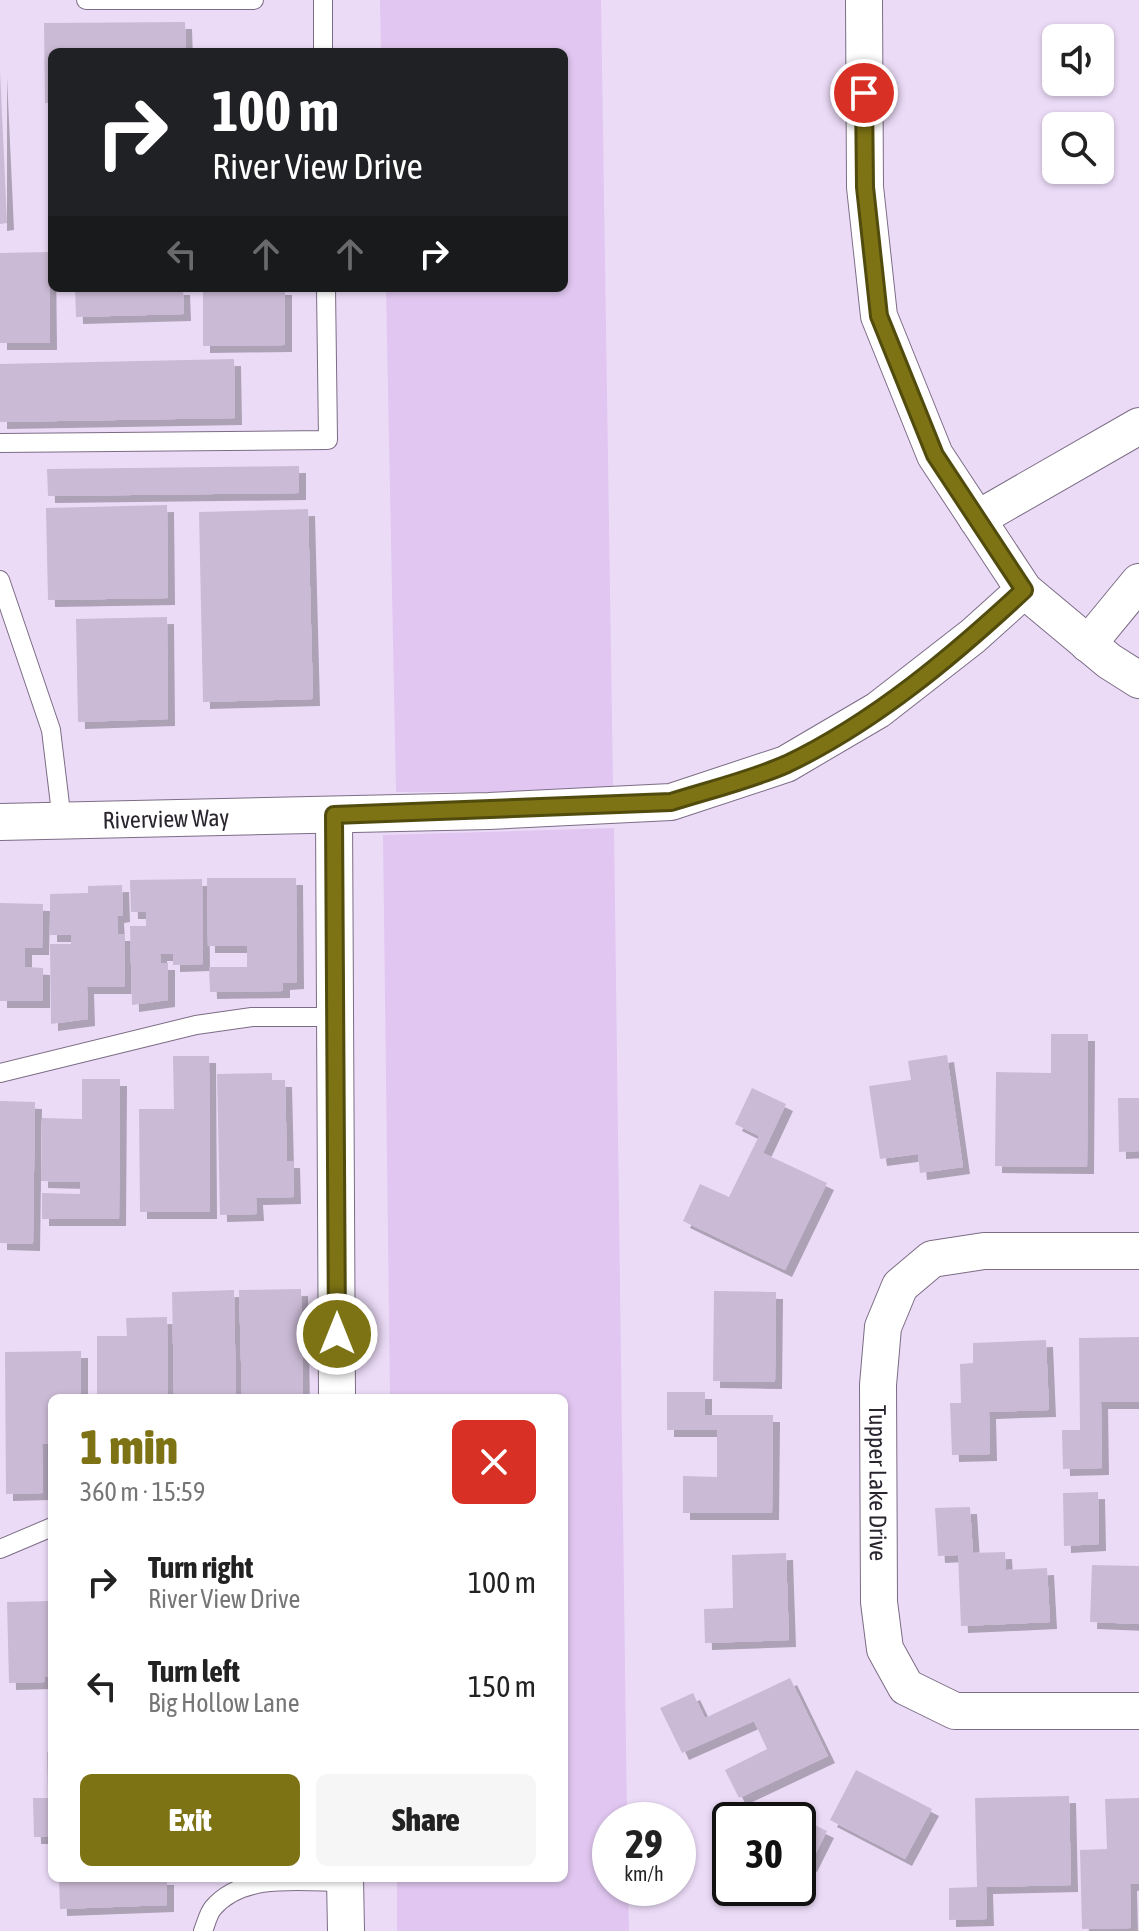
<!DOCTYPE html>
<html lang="en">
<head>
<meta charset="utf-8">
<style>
  body { margin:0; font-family:"Asap Condensed",sans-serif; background:#f6f6f6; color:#222; height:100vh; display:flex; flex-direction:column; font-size:30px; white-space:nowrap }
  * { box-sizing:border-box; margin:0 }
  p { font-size:26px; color:#767676 }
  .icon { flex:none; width:44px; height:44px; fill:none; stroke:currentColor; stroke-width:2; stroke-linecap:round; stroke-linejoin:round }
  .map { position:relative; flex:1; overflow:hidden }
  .panel { position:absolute; left:48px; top:1394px; width:520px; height:488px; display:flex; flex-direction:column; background:#fff; border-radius:12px; box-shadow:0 2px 6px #0004 }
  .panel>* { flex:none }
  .guide { position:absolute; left:48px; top:48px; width:520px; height:244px; border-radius:12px; box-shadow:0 2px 6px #0004; background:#202124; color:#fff; overflow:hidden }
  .buttons { position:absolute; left:1042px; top:24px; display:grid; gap:16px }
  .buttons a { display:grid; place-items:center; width:72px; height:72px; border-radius:12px; background:#fff; box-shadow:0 2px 6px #0004; font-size:40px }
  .speed { position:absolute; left:592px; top:1802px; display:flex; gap:16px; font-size:40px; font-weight:700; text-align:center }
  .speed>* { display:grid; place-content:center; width:104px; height:104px; border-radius:50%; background:#fff; box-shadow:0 2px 6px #0004; line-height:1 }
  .speed small { font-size:20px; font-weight:400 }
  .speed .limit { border:4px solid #111; border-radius:12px; background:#fff; color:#111 }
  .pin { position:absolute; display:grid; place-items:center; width:68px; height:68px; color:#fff; margin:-34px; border:4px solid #fff; border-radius:50%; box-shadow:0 2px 8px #0007 }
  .me { position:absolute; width:88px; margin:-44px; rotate:0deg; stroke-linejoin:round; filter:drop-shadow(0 0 6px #0008) }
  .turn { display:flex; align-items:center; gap:28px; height:168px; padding:0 32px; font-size:36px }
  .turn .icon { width:104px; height:104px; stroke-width:2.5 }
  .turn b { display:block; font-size:56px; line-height:68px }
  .lanes { display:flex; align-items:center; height:76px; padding:0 32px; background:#0003; justify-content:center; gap:40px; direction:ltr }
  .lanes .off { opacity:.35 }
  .round { display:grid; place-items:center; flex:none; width:84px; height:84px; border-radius:12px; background:#f6f6f6 }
  .head { display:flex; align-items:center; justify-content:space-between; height:136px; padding:0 32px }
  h1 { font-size:48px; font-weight:800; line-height:60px; color:#7d7314 }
  .primary-button { display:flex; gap:16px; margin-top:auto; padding:16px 32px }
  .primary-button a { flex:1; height:92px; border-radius:12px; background:#7d7314; color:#fff; font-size:32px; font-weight:800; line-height:92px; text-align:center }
  .primary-button a+a { background:#f6f6f6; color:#222 }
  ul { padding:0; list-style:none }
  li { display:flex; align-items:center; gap:24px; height:104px; padding:0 32px }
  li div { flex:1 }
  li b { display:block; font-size:30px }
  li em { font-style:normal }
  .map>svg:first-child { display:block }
  .green { fill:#e0c6f0 }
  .building { fill:#cbbad5; filter:url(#shadow) }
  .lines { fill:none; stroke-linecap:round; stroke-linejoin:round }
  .lane-casing { stroke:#7c6d85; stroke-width:20 }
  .street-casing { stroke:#7c6d85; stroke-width:38 }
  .lane { stroke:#fff; stroke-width:18 }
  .street { stroke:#fff; stroke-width:36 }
  .route-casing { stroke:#514b0d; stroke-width:20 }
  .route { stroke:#7d7314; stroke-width:14 }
  .labels { text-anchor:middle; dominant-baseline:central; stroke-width:6; stroke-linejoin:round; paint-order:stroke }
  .street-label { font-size:24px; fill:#2a242e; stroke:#fff }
</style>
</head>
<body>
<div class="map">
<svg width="1139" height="1931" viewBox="0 0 1139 1931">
  <defs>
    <filter id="shadow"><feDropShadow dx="7" dy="7" stdDeviation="0" flood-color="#0004"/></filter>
  </defs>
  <rect width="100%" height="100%" fill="#ecdbf7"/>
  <g class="green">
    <path d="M380,0H601L613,786L549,792H396L386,288H564V52H381Z"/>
    <path d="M614,828L627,1820H610V1888H628L629,1931H397V1878H564V1398H390L383,835Z"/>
  </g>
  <g class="building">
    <path d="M185,22L186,52H52V103H45L44,23Z"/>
    <path d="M0,70L7,223L0,224Z"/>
    <path d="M49,252L50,343H0V253Z"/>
    <path d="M75,288H183L184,314L76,317Z"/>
    <path d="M203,288H285V345L203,346Z"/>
    <path d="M234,359L235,418L0,422V364Z"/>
    <path d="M299,466V493L48,496L47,469Z"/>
    <path d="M167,505L168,598L48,600L46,508Z"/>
    <path d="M308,509L313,699L203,702L199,512Z"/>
    <path d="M167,617L168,719L78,722L76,619Z"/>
    <path d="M207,878H296L297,982L283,983V991L210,992L209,967H247V946H208Z"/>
    <path d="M202,879L203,964L173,965V954H160L161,963H168V1000L132,1005L130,926H146V912H131L130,880Z"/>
    <path d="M122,885L123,915L117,916L118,934H124L125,987H87L88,1019L51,1024L50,944H71V935H50V894L88,893V886Z"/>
    <path d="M0,903L43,904L42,948H25V967L43,968V1001H0Z"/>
    <path d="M1051,1034H1088L1087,1167L995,1166L996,1072L1051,1073Z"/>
    <path d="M947,1055L963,1167L920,1173L918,1154L880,1159L869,1086L911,1080L908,1061Z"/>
    <path d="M173,1056H209L210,1212H140L139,1109H174Z"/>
    <path d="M272,1073V1080H285L287,1161H293L294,1197L256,1198L257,1214L220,1215L217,1074Z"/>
    <path d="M82,1079H120L119,1219H42V1193L80,1194V1182L41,1181L42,1118L82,1119Z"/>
    <path d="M752,1088L786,1104L763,1153L827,1183L785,1270L683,1221L700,1184L729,1197L759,1136L735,1124Z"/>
    <path d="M1118,1098H1139V1151L1119,1152Z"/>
    <path d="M0,1101L35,1102L33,1244L0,1243Z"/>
    <path d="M301,1289L303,1398H242L239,1290Z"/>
    <path d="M234,1290L236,1398H174L172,1292Z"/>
    <path d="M714,1291L776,1292L775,1382L713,1381Z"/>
    <path d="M167,1317L168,1398H97V1336H127L126,1318Z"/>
    <path d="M1139,1337V1402H1101L1102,1468L1063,1469L1062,1430H1080L1079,1338Z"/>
    <path d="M1046,1340L1049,1410L989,1412L990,1454L952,1455L950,1403H961L960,1364L973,1363V1343Z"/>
    <path d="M81,1351V1398H52V1444H42L43,1493L6,1494L5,1352Z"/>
    <path d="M667,1392H705V1415H773L772,1513H683V1476L717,1477V1430H667Z"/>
    <path d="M1098,1492L1099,1544L1064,1546L1063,1493Z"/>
    <path d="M970,1507L973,1553L1005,1552L1006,1570L1047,1568L1050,1622L961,1626L958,1555L938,1556L935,1508Z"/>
    <path d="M786,1553L789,1640L705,1643L704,1609L733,1608L732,1555Z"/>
    <path d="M48,1557H52V1677H45V1682L9,1683L7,1602L49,1601Z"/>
    <path d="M1092,1565L1139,1566V1624L1090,1622Z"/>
    <path d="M790,1678L828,1756L739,1798L725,1770L767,1749L754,1721L682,1753L660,1708L693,1693L705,1718Z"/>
    <path d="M47,1752H52V1837H34L33,1798H48Z"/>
    <path d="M856,1770L932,1809L905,1859L830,1820Z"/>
    <path d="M1069,1796L1071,1885L986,1887L987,1919L949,1920V1888L977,1887L975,1798Z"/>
    <path d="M1139,1798V1883L1130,1884L1131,1928L1082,1929L1080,1850L1107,1849L1105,1799Z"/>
    <path d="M792,1814L827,1831L810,1865L798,1859V1820H789Z"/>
    <path d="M59,1878H167V1905L60,1909Z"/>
  </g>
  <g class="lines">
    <g class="lane-casing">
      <g id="lane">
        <path d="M86,0H254"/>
        <path d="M323,0V52"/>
        <path d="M0,443L328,440L326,288"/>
        <path d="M0,580L51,730L62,821"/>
        <path d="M0,1073L196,1025L252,1017H335"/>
        <path d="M0,1549L52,1527"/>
        <path d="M203,1931C206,1924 208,1914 213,1908C243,1872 304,1882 345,1882"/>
      </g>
    </g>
    <g class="street-casing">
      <g id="street">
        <path d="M864,0L865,187L879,316L935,455L1024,590L1109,661L1139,680"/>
        <path d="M977,519L1139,426"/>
        <path d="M1088,644L1139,582"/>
        <path d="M334,815L337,1398"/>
        <path id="s1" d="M0,822L489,811L671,802L786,764L878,710L973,636L1024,590"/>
        <path id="s2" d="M1139,1251H984L932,1259L900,1286L883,1327L878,1385L879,1602L885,1649L906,1687L955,1711H1139"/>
        <path d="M345,1878L346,1931"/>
      </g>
    </g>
    <use href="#lane" class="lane"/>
    <use href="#street" class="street"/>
  </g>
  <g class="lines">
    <g class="route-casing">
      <path id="route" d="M337,1334L334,815L671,802C709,790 751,780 787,764C875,722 954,655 1024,590L935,455L879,316L865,187L864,93"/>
    </g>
    <use href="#route" class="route"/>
  </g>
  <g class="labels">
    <g class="street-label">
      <text stroke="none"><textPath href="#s1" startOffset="166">Riverview Way</textPath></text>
      <text stroke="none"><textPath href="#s2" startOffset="450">Tupper Lake Drive</textPath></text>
    </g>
  </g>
</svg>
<div class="buttons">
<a><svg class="icon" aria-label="sound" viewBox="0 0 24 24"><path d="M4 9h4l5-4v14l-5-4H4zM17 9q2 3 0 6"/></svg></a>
<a><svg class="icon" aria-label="search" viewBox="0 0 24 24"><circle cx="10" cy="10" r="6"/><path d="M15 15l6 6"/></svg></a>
</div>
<div class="speed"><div>29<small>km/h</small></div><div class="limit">30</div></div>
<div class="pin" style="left:864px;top:93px;background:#d93025"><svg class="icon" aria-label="arrive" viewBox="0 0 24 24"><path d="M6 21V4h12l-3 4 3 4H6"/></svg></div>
<svg class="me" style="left:337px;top:1334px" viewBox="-20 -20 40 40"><circle r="17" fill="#7d7314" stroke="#fff" stroke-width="3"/><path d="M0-11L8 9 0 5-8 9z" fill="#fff"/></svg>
<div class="guide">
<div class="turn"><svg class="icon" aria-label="right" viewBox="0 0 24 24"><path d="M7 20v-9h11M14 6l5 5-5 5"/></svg><div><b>100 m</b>River View Drive</div></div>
<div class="lanes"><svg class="icon off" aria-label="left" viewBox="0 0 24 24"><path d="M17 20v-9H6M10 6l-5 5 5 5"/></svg><svg class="icon off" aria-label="ahead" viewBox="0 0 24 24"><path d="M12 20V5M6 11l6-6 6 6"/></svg><svg class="icon off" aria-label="ahead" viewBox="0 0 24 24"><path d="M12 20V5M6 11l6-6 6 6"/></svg><svg class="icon" aria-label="right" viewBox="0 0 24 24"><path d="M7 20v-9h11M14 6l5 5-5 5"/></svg></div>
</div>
<section class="panel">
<div class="head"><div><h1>1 min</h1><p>360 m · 15:59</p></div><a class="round" style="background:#d93025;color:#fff"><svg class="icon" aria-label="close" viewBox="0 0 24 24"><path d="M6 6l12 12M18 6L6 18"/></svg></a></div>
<ul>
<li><svg class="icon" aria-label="right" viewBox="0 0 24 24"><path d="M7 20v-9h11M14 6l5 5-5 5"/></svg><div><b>Turn right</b><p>River View Drive</p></div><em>100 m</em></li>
<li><svg class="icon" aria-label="left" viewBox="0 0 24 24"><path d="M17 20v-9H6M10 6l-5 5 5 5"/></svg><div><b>Turn left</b><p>Big Hollow Lane</p></div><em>150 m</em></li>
</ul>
<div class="primary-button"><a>Exit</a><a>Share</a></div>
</section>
</div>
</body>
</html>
